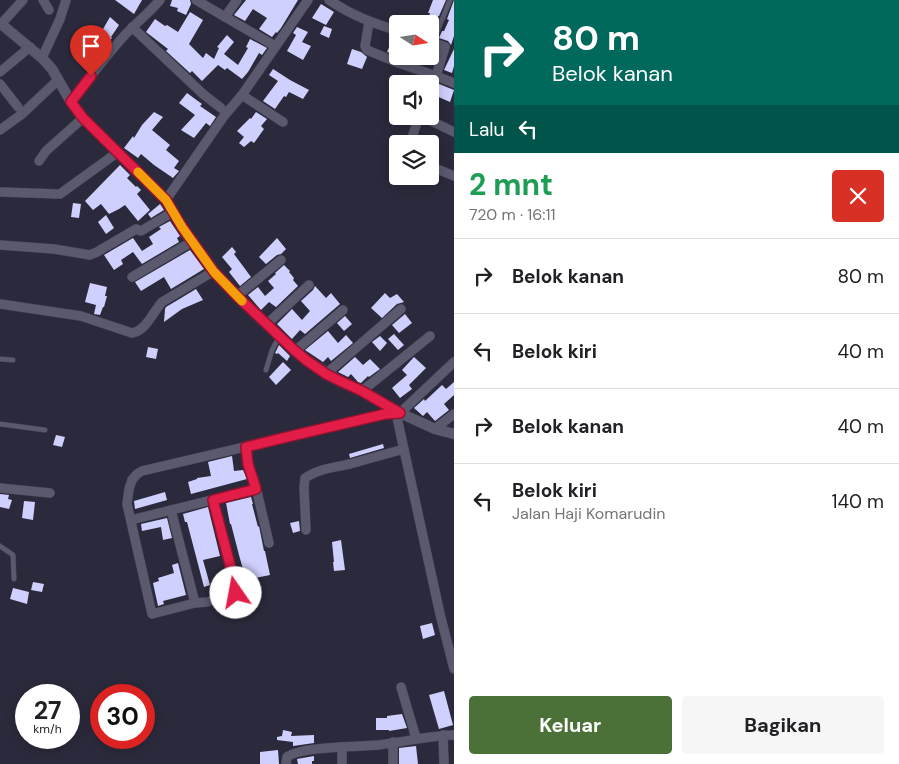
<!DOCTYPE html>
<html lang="id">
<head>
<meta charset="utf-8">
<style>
  body { margin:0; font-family:"DM Sans",sans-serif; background:#f6f6f6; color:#202124; height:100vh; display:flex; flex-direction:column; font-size:19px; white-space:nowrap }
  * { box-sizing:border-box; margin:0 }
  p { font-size:16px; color:#757577 }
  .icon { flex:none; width:28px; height:28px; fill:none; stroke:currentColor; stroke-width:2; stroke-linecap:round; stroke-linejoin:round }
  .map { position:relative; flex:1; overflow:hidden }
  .panel { display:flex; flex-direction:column; background:#fff; width:445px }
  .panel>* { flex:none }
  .top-card { background:#00695c; color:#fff; overflow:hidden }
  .needle { width:32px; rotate:102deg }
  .controls { position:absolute; left:389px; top:15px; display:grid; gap:10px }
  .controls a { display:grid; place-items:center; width:50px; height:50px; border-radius:5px; background:#fff; box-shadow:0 2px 12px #0003; font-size:25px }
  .speed { position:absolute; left:15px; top:684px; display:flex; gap:10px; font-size:25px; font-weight:700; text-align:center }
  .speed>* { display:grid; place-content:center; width:65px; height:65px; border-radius:50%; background:#fff; box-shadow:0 2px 12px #0003; line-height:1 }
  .speed small { font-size:12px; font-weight:400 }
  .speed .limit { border:8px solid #d22; background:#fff; color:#111 }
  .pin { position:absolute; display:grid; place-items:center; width:42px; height:42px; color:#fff; margin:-51px -21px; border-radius:50% 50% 50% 0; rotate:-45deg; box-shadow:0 0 5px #0007 }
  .pin .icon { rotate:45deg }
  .me { position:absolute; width:55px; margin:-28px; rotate:348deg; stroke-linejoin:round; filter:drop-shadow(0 0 4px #0008) }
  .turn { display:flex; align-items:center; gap:18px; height:105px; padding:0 15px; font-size:22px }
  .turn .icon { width:65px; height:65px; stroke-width:2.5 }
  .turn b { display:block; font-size:35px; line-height:42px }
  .then { display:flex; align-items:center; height:48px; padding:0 15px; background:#0003; gap:10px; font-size:19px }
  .round { display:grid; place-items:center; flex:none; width:52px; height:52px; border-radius:5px; background:#f6f6f6 }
  .headline { display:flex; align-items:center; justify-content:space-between; height:85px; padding:0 15px }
  h1 { font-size:30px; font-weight:700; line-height:38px; color:#1e9e55 }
  .button { display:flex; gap:10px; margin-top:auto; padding:10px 15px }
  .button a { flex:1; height:58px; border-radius:5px; background:#4b7038; color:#fff; font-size:20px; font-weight:700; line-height:58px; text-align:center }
  .button a+a { background:#f6f6f6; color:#202124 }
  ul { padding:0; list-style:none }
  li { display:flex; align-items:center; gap:15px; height:75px; padding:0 15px; border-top:1px solid #e0e0e0 }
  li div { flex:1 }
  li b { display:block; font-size:19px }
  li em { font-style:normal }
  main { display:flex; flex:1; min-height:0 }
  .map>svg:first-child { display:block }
  .building { fill:#d0d0fe }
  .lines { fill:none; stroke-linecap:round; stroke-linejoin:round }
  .service-casing { stroke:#484857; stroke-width:5.5 }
  .minor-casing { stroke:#484857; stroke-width:10 }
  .tertiary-casing { stroke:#484857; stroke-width:11 }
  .service { stroke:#5a596e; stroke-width:4.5 }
  .minor { stroke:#5a596e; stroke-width:9 }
  .tertiary { stroke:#5a596e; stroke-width:10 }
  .route-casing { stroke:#92132f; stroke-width:12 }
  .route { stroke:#e11d48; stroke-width:9 }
  .slow { stroke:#f59e0b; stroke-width:9 }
</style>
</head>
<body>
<main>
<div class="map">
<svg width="454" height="764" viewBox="0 0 454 764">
  <rect width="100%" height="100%" fill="#2a2a3c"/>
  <g class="building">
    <path d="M115,0H142L134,14Z"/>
    <path d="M172,0H190L191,4L186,15L177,11L178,8L170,6Z"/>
    <path d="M246,0H298L281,28L277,33L276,32L272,37L259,29L267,18L253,9L245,21L234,15Z"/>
    <path d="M433,0H446L439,16H438L434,25L427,23L430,13H428Z"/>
    <path d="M454,0V36L451,45L448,41L439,38L442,31H444L449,20L447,19Z"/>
    <path d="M321,4L334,12L326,25L312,18Z"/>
    <path d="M190,12L203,20L189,44L203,58L206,53L214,59L219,48L217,47L227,35L234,42L224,54L238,65L248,48L246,47L250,39L267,48L262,55L259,53L248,72L242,79L227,68L225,70L218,65L202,81L192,71L190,73L166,51L168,49L146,32L155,19L165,26L167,25L178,32Z"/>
    <path d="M110,17L119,25L111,37L112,38L101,52L92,46L103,29Z"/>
    <path d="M324,26L332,29L329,38L320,34Z"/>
    <path d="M297,27L308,32L302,42L311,46L303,60L287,51L296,35L293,33Z"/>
    <path d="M392,40L398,42V55L387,52Z"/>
    <path d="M352,49L361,52L367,57L362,69L347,64Z"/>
    <path d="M454,49V66L452,73L444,70Z"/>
    <path d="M273,69L290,80L309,90L303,99L289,92L286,97L284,96L275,109L263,101L278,81L269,75Z"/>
    <path d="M439,84L454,90L450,102L434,95Z"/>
    <path d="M187,93L202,104L200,106L216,117L210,126L206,123L194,138L181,130L195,115L179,103Z"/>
    <path d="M154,112L163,117L152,130L170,145L166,150L179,161L174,168L179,171L173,178L154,165L141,154L138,158L124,148L133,136L134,138L142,125Z"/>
    <path d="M256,112L267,119L261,126L264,129L254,143L251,141L244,147L239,143L244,137L237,131L250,118L251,119Z"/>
    <path d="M120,165L130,175L127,178L136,187L137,186L141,190L137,194L150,210L138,221L125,205L119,209L109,214L101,204L93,210L85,201Z"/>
    <path d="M73,203L81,204L79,218L71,217Z"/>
    <path d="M160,204L164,210L151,218L148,214Z"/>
    <path d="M106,215L114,228L106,234L98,222Z"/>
    <path d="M170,221L180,236L177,238L179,242L142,264L133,252L121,260L123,264L114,270L104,255L133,238L142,251L153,244L149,237L161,229L159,227Z"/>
    <path d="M277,238L286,249L281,254L277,255L266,264L259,257Z"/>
    <path d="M232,247L236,252L234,254L251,277L240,286L229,272L232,269L222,257Z"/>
    <path d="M190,250L204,269L171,289L164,277L141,291L135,282Z"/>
    <path d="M284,265L290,271L289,272L294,278L293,280L298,286L276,307L269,302L261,310L248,295L258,287L265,296L274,288L268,281L276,274L275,273Z"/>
    <path d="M90,283L107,287L105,296H107L104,307H103L100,315L94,314L96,305L85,302Z"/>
    <path d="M315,286L326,298L331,293L340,304L305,334L300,330L292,339L277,324L292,309L302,320L310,311L301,301L313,290Z"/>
    <path d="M196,289L203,300L182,309L164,322L165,309L166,307Z"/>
    <path d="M385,293L390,298L397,294L404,302L397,304L382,318L371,308Z"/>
    <path d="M405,314L412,323L399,333L392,325Z"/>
    <path d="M345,316L352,324L344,331L337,323Z"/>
    <path d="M328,331L338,343L346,335L353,343L331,361L328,357L323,362L305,350Z"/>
    <path d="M394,334L404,345L398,350L388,339Z"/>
    <path d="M380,336L387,343L380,351L372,342Z"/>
    <path d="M279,345L290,356L287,361L278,353L277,354L275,353Z"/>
    <path d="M148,347L158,349L156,359L146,357Z"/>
    <path d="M355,357L363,365L370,359L380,369L369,377L368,376L361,383L358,382L351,374L348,377L338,372Z"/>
    <path d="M414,357L426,368L409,385L412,389L400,398L392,388L407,375L402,370Z"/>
    <path d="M283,362L291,370L276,385L269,377Z"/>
    <path d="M454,382V395L444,404L449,410L435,421L427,412L423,416L414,408L424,399L425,401L442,385L446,389Z"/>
    <path d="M56,435L65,437L62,447L53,445Z"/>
    <path d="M383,444L384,448L350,458L349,454Z"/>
    <path d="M232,456L234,471L243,470L247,479L191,494L188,482L197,479V478L211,476L208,462Z"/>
    <path d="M165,492L167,500L135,509L134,501Z"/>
    <path d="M0,494L9,495L8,499L12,500L9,509L0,507Z"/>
    <path d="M251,497L253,504H252L258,527L259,526L264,551H265L270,575L246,580L239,555L231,524H230L226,503Z"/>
    <path d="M24,501L35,502L33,520L22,518Z"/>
    <path d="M208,507L220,556L203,560L210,585L204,587L187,522H185L183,514Z"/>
    <path d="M167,518L172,538L163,540L161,527L142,531L141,524Z"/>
    <path d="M299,521L300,531L293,533L290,523Z"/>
    <path d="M341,540L345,570L334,571L333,562H334L332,542Z"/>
    <path d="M178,563L186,595L163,601L164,604L158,606L153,583L159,581L158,578L174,573L172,565Z"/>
    <path d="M33,582L44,584L42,592L31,590Z"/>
    <path d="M13,588L29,592L27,604L10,599Z"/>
    <path d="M432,623L435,635L423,639L420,626Z"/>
    <path d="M444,691L453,725L439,729L429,695Z"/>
    <path d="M402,714L407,728L389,731V730H376V718H387V716Z"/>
    <path d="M283,730L292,732L291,736L314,735V743L293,746V742L277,740V737L282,736Z"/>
    <path d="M416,746L418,764H399V748Z"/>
    <path d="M278,750L279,764H260V752Z"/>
    <path d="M314,756V761H312V764H298L297,759Z"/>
  </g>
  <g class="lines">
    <g class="service-casing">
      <g id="service">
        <path d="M433,42L450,0"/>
        <path d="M0,359L13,360"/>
        <path d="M266,370L272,350L279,337"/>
        <path d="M0,424L45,430"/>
        <path d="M0,546L13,555L14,579"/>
      </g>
    </g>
    <g class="minor-casing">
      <g id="minor">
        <path d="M43,0L49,10"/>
        <path d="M196,0L275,46"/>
        <path d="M329,0C353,16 370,22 398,31"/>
        <path d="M225,17L237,0"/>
        <path d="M369,22L365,46L367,50L396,62L436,76L430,90"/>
        <path d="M1,24L23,0"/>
        <path d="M132,27L203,94L221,108"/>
        <path d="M430,41L445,47L436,76L454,83"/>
        <path d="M42,58L60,19L66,0"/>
        <path d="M0,72L30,47"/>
        <path d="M0,84L18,107"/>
        <path d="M242,95L283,122"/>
        <path d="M71,102C88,80 105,57 124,36C136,23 149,13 160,0"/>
        <path d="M421,116L454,132"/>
        <path d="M0,130L22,114L58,80"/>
        <path d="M410,144L419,116"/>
        <path d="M39,161L46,151L83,118"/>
        <path d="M430,166L454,176"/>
        <path d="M0,192L60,194L118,152"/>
        <path d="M166,200L224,116L242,95L308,0"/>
        <path d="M0,245L54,249L90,255L97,252L136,229L141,231L173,212"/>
        <path d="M132,277L193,241"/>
        <path d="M237,296L281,260"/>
        <path d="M0,304L81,316L132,333C146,331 153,312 162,302L214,271"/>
        <path d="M267,324L309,285"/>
        <path d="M295,351L343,310"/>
        <path d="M454,362L400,413H396L440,614L454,669"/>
        <path d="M326,374L401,309"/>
        <path d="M362,391L430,336"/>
        <path d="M435,429L454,414"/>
        <path d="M246,447L248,464L255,483L269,543"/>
        <path d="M0,488L50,493"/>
        <path d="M171,510L195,603L207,602L237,593L233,576L213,500"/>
        <path d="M131,520L256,489"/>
        <path d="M306,530L304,487L305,478C318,469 335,467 350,464C368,459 386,454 404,449"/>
        <path d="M195,603L152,614L127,504L129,489L132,480L137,474L142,471L385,414L396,413"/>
        <path d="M401,687L416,738"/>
        <path d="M443,735L444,764"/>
        <path d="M393,742V764"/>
        <path d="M342,747V764"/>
        <path d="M286,764L287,757C302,746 357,747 378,745C403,742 428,736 454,735"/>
      </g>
    </g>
    <g class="tertiary-casing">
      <path id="tertiary" d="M0,23L42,58L52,69L71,102L83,118L166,200L182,227L214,271L237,296L293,349L306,360L340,381L362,391L400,413L435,429L454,434"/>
    </g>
    <use href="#service" class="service"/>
    <use href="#minor" class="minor"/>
    <use href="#tertiary" class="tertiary"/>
  </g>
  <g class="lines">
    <g class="route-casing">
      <path id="route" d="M91,76L71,102L83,118L166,200L182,227L214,272L237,296L293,349L306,360L326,374L340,381L362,391L400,413L385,414L287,437L246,447L248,464L256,489L213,500L233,576L236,593"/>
    </g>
    <use href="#route" class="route"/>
    <path class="slow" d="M138,172L166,200L182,227L214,272L242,301"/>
  </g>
</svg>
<div class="controls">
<a><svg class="needle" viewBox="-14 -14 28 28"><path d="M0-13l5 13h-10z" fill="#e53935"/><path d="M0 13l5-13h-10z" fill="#757577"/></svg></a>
<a><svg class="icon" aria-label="sound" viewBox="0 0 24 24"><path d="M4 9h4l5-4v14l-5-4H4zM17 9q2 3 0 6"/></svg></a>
<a><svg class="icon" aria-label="layers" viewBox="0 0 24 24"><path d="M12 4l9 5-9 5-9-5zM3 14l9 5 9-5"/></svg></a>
</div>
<div class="speed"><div>27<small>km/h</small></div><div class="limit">30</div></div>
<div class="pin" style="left:91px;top:76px;background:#d93025"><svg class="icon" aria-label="arrive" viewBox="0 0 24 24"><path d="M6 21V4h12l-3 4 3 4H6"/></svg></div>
<svg class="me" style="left:236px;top:593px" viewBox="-20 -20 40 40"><circle r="19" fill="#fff"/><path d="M0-13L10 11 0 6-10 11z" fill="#e11d48"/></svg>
</div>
<section class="panel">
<div class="top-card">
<div class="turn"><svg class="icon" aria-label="right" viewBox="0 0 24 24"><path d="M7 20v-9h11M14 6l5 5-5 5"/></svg><div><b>80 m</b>Belok kanan</div></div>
<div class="then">Lalu<svg class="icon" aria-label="left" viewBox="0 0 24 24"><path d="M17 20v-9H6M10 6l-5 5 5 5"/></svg></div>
</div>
<div class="headline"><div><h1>2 mnt</h1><p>720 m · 16:11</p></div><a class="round" style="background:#d93025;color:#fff"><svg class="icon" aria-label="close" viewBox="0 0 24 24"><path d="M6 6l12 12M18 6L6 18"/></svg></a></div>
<ul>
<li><svg class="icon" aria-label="right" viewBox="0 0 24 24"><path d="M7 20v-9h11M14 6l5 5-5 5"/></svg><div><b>Belok kanan</b></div><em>80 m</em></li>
<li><svg class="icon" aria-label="left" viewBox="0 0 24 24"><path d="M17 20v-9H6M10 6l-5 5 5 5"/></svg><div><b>Belok kiri</b></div><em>40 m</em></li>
<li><svg class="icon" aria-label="right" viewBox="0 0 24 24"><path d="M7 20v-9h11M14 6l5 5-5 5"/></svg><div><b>Belok kanan</b></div><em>40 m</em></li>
<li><svg class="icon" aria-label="left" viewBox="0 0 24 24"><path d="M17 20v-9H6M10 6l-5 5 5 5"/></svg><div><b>Belok kiri</b><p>Jalan Haji Komarudin</p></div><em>140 m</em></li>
</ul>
<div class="button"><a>Keluar</a><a>Bagikan</a></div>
</section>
</main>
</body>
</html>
